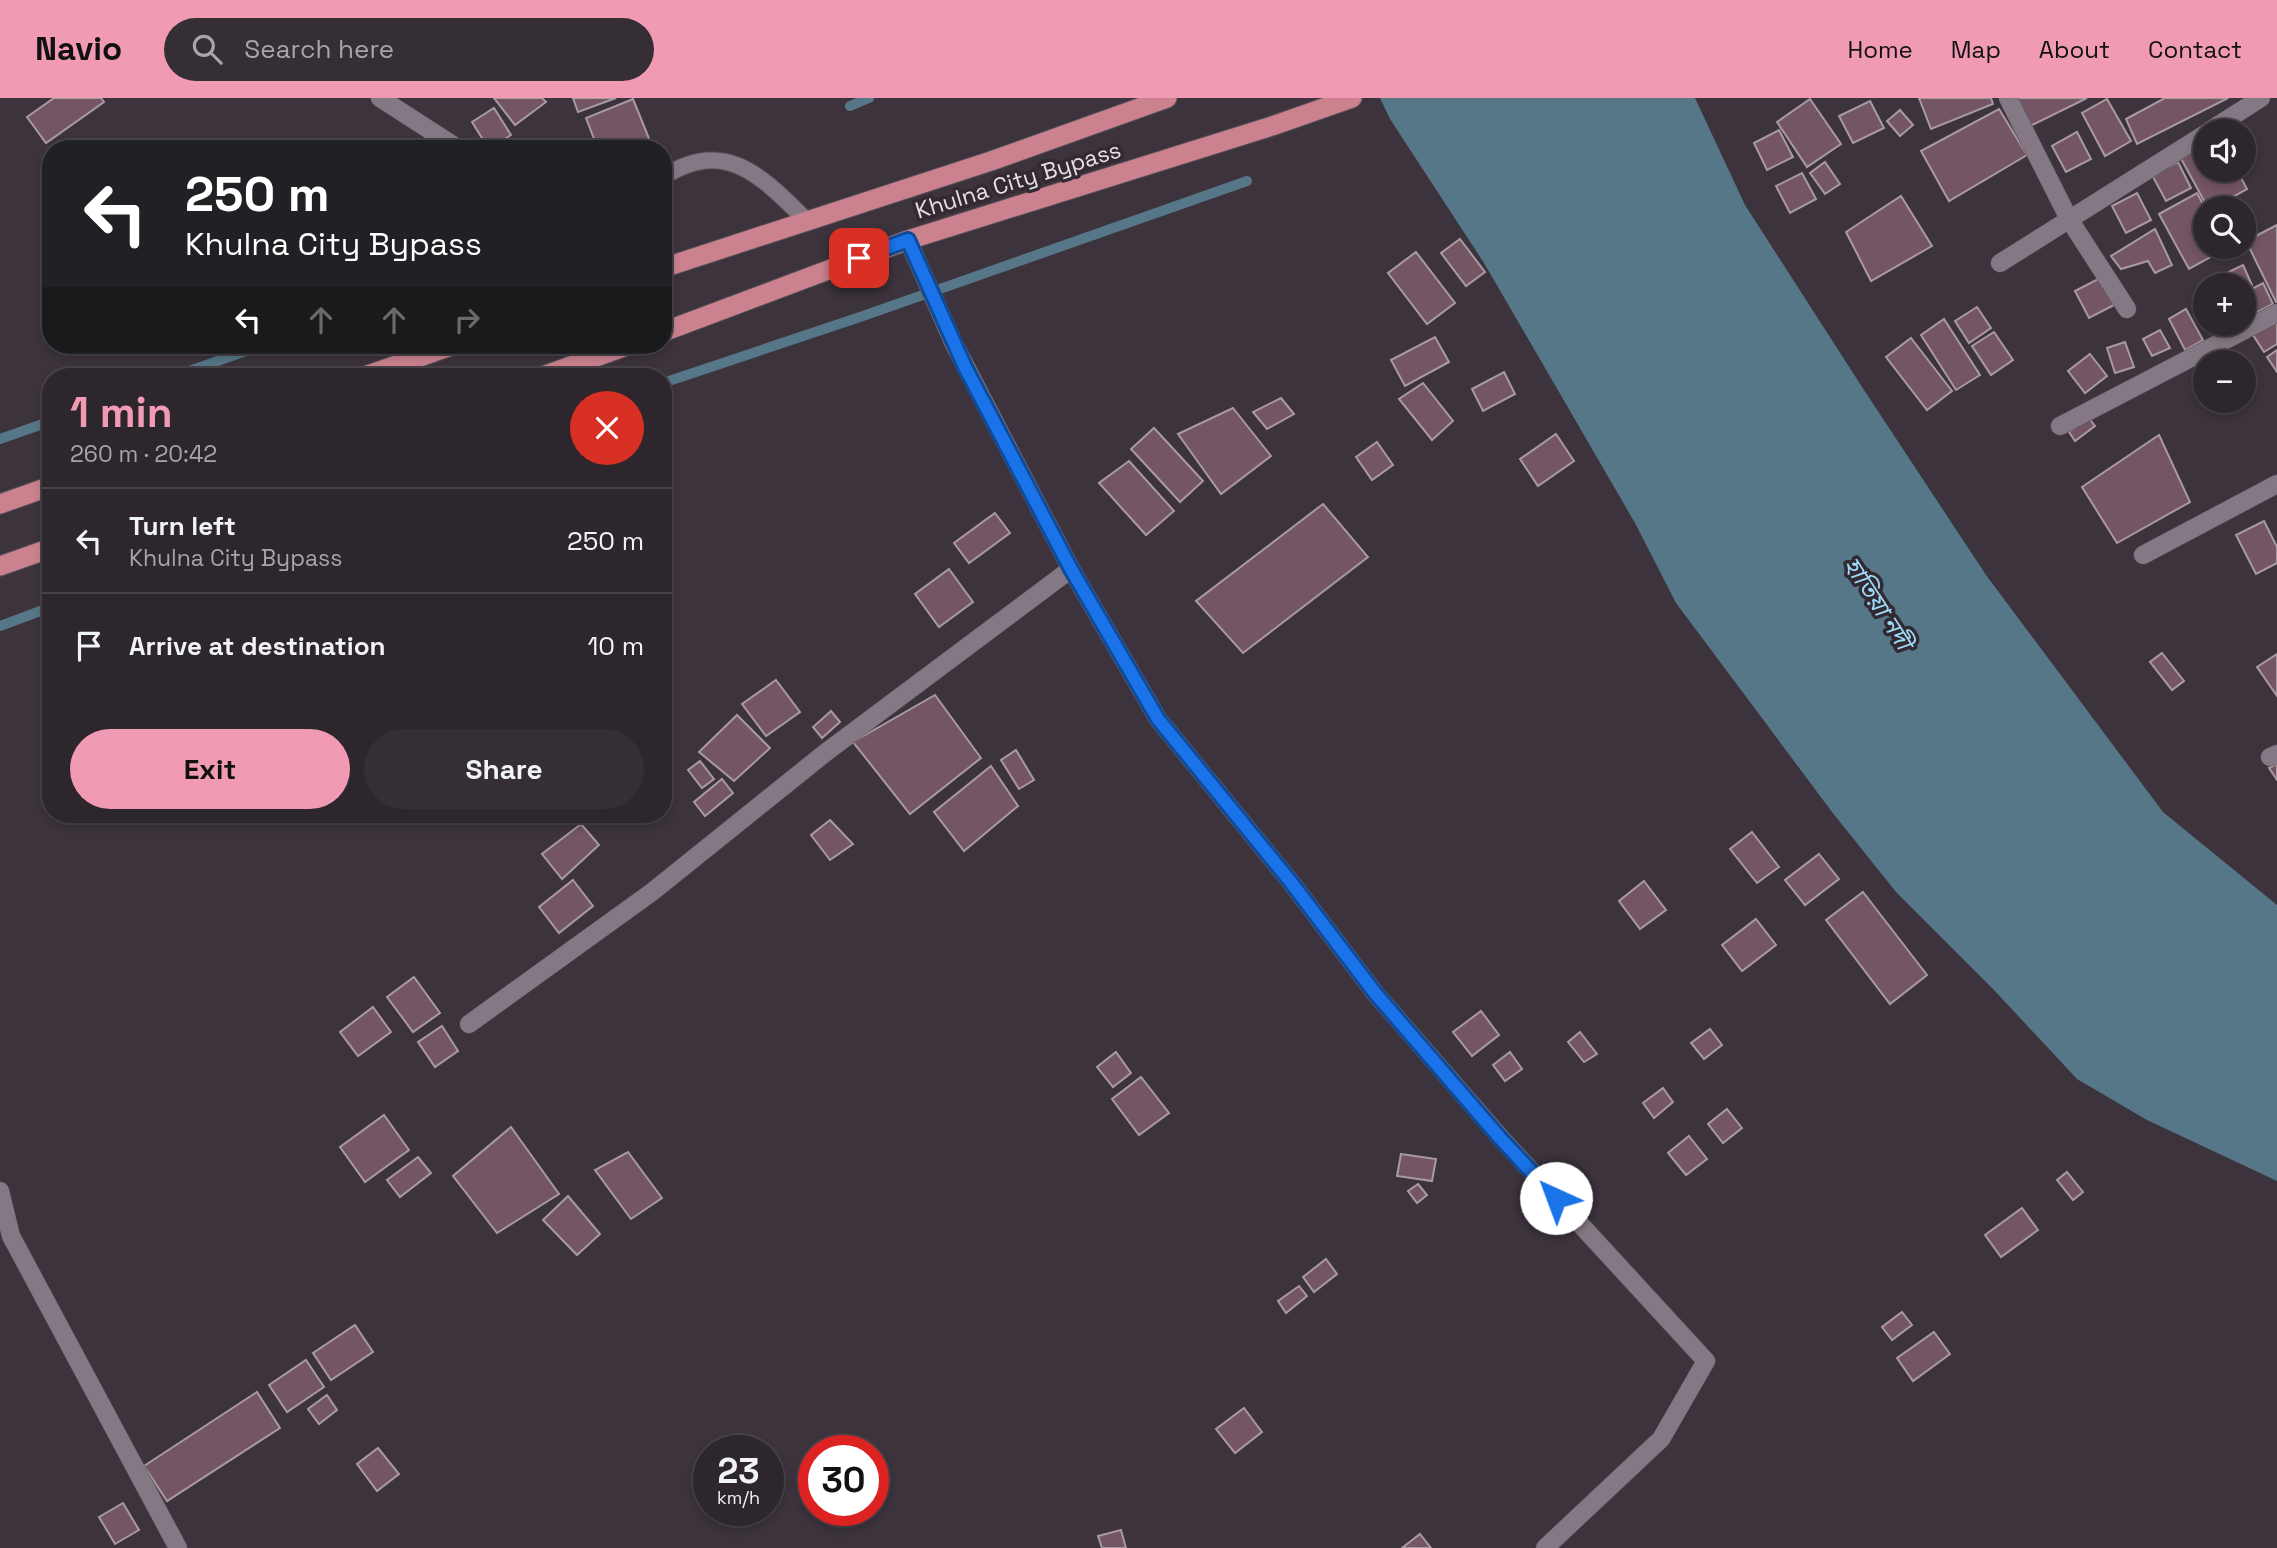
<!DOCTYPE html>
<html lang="en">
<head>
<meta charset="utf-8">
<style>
  body { margin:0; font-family:"Space Grotesk","Noto Sans Bengali",sans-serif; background:#352e35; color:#f1f3f6; height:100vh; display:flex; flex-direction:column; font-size:26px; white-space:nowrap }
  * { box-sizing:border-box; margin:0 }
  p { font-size:23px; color:#a7a5aa }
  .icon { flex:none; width:38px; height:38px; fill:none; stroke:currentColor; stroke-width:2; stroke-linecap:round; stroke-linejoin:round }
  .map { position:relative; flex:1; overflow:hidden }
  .panel { position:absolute; left:42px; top:270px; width:630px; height:455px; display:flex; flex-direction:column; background:#2d262d; border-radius:28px; box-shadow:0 4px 10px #0003,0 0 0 2px #484349 }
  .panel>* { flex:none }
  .top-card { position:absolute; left:42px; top:42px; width:630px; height:214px; border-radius:28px; box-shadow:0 4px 10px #0003,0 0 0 2px #484349; background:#202124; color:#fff; overflow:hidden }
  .controls { position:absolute; left:2193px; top:21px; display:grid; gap:14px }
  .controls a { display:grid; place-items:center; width:63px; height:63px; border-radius:50%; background:#2d262d; box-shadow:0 4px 10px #0003,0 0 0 2px #484349; font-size:35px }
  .speed { position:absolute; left:693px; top:1337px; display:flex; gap:14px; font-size:35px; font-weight:700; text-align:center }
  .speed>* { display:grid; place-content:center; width:91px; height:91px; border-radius:50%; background:#2d262d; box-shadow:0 4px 10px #0003,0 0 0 2px #484349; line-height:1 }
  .speed small { font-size:18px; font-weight:400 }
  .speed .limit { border:10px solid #d22; background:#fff; color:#111 }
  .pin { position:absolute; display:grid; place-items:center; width:60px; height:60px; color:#fff; margin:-30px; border-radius:14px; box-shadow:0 4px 10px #0006 }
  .me { position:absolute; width:77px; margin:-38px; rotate:317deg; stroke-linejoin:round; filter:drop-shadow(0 0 5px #0008) }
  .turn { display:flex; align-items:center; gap:24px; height:147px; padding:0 28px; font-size:32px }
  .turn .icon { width:91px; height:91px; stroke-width:2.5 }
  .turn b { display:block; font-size:49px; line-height:60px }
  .lanes { display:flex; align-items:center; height:66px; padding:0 28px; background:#0003; justify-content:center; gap:35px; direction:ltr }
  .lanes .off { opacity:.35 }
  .round { display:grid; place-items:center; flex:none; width:74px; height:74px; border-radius:37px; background:#352e35 }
  .headline { display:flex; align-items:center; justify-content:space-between; height:119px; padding:0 28px }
  h1 { font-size:42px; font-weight:700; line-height:52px; color:#f09ab4 }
  .primary-button { display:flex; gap:14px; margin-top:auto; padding:14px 28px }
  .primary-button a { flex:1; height:80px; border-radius:42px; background:#f09ab4; color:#111; font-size:28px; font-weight:700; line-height:80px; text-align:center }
  .primary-button a+a { background:#352e35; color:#f1f3f6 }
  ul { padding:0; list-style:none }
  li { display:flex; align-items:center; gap:21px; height:105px; padding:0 28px; border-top:2px solid #484349 }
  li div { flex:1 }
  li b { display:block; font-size:26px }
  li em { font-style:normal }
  header { display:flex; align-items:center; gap:42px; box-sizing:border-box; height:98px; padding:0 35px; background:#f09ab4; color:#111 }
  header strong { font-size:33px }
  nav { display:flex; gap:38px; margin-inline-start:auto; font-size:24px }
  .search { width:490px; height:63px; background:#352e35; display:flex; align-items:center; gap:18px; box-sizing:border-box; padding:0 24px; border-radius:38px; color:#a7a5aa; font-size:26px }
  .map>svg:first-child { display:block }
  .water { fill:#557787 }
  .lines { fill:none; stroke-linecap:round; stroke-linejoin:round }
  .stream { stroke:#557787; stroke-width:10 }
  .building { fill:#735564; stroke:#a99aa1; stroke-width:2 }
  .service-casing { stroke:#5a525a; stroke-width:18 }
  .minor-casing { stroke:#5a525a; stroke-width:19 }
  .trunk-casing { stroke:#5a525a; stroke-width:21 }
  .service { stroke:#837883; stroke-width:16 }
  .minor { stroke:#837883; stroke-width:18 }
  .trunk { stroke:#cb828e; stroke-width:19 }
  .route-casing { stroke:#114b97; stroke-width:18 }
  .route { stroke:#1a73e8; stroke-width:12 }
  .labels { text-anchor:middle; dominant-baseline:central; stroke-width:7; stroke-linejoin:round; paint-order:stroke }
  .street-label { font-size:23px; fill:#e6e0e6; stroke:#322932 }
  .water-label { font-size:24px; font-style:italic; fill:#9cdbf9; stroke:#322932 }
</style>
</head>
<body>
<header>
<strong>Navio</strong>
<div class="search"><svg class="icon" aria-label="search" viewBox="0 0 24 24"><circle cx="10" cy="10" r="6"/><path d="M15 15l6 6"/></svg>Search here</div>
<nav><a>Home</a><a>Map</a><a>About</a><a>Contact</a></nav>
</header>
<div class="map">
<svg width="2277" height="1450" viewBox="0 0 2277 1450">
  <rect width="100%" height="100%" fill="#3c333c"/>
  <path class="water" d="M1380,0H1695L1745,107L1864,292L1986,477L2163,714L2277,807V1083L2147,1022L2077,981L1993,891L1896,794L1832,714L1676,505L1635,425L1484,165L1390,21Z"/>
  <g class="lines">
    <g class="stream">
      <path d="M850,8L869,0"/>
      <path d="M175,278L263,247"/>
      <path d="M663,285L863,218L1247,83"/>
      <path d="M0,341L51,323"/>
      <path d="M0,528L51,509"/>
    </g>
  </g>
  <g class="building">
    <path d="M54,0H101L104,4L46,45L27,19Z"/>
    <path d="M494,0H542L546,4L515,27Z"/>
    <path d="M573,0H616L578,14Z"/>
    <path d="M1919,0H1991L1993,6L1931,31Z"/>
    <path d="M2016,0H2087L2030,28Z"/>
    <path d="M2165,0H2228L2137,46L2126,21Z"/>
    <path d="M633,1L650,43L630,51H598L586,20Z"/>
    <path d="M1810,1L1841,46L1807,69L1777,24Z"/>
    <path d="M2107,1L2131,43L2105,58L2082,15Z"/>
    <path d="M1870,3L1884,30L1853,45L1839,18Z"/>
    <path d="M494,10L511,37L489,51L472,24Z"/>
    <path d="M1999,11L2027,57L1949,103L1921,53Z"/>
    <path d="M1900,12L1913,27L1900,38L1887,23Z"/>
    <path d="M1779,32L1793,59L1767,72L1754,45Z"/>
    <path d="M2077,34L2091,61L2066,74L2052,48Z"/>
    <path d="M2205,43V72H2237L2247,91L2213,110H2208L2179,57Z"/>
    <path d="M1825,64L1840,86L1825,96L1810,75Z"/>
    <path d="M2178,64L2191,90L2166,103L2152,77Z"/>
    <path d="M1802,75L1816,101L1790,115L1776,88Z"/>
    <path d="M2137,95L2151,122L2126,135L2112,108Z"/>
    <path d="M2197,95L2205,110V149L2227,150L2189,171L2159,116Z"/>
    <path d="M1901,98L1932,148L1871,183L1846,134Z"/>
    <path d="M2277,127V204H2276L2246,143Z"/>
    <path d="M2155,131L2172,167L2155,175L2148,163L2121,171L2111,158Z"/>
    <path d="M1460,141L1485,174L1466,188L1441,155Z"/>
    <path d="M1416,154L1455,205L1427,226L1388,175Z"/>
    <path d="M2243,167L2252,187L2244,191V187H2212L2210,183Z"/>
    <path d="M2100,180L2114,207L2089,220L2075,193Z"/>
    <path d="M2263,185L2273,206L2244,221V195Z"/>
    <path d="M1977,209L1991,230L1969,245L1955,223Z"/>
    <path d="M2186,211L2203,242L2185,252L2169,221Z"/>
    <path d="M1944,221L1980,277L1956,292L1921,237Z"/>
    <path d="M2277,222V246L2264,254L2253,237Z"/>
    <path d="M2160,232L2170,250L2152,258L2143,241Z"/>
    <path d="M1994,234L2013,262L1991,277L1972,248Z"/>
    <path d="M1435,239L1449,264L1405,288L1391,262Z"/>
    <path d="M1911,240L1952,293L1927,312L1886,259Z"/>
    <path d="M2125,244L2134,269L2115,275L2107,250Z"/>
    <path d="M139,247H154L146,253Z"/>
    <path d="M2277,252V274L2267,259Z"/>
    <path d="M2090,256L2107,278L2085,295L2068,273Z"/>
    <path d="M1504,274L1515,296L1483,313L1472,291Z"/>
    <path d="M1423,285L1453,323L1432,342L1399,301Z"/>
    <path d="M1281,300L1294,316L1267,331L1253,314Z"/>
    <path d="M1233,310L1271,358L1221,396L1178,336Z"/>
    <path d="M2088,319L2095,328L2075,343L2069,334Z"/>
    <path d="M1154,330L1203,383L1180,404L1131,351Z"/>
    <path d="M1556,336L1574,363L1538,388L1520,361Z"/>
    <path d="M2159,337L2190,404L2117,445L2082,389Z"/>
    <path d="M1377,344L1393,367L1372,382L1356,359Z"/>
    <path d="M1129,363L1174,413L1146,437L1099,385Z"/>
    <path d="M1323,406L1368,459L1243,555L1196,503Z"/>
    <path d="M995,415L1010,435L969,465L954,445Z"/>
    <path d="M2264,423L2277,449V465L2256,476L2236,437Z"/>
    <path d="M949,471L973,504L939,529L915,496Z"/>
    <path d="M2162,555L2184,583L2172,592L2150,564Z"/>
    <path d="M2277,556V598L2257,569Z"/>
    <path d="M776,582L800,614L766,638L742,606Z"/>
    <path d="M935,597L981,660L910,716L853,644Z"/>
    <path d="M831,613L840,624L822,640L813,629Z"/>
    <path d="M737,617L770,650L734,683L699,654Z"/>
    <path d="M1016,652L1034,682L1019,691L1001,662Z"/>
    <path d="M700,663L714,681L702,690L688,672Z"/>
    <path d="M2277,666V682L2269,670Z"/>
    <path d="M991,668L1018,708L964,753L934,714Z"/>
    <path d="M722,681L733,695L705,718L694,704Z"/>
    <path d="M830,722L853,746L830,762L811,737Z"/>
    <path d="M581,726L599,747L562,781L542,756Z"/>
    <path d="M1752,734L1779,769L1757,785L1730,751Z"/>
    <path d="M1819,756L1839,781L1805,807L1785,782Z"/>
    <path d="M573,782L593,808L559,835L539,809Z"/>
    <path d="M1644,783L1666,812L1640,831L1619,803Z"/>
    <path d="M1863,794L1927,877L1890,906L1826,822Z"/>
    <path d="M1756,821L1776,847L1742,873L1722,847Z"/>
    <path d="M414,879L440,915L413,934L387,899Z"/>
    <path d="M373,909L391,934L358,958L340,934Z"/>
    <path d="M1481,913L1499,937L1472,958L1453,934Z"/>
    <path d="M442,928L458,953L435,969L418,944Z"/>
    <path d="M1710,931L1722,947L1704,961L1691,945Z"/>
    <path d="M1580,934L1597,956L1584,964L1568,944Z"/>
    <path d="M1116,954L1131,975L1113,989L1097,969Z"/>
    <path d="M1510,954L1522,971L1505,983L1493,967Z"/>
    <path d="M1141,979L1169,1015L1139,1037L1112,1001Z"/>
    <path d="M1663,990L1673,1004L1654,1020L1643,1005Z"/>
    <path d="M1727,1011L1742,1030L1723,1045L1708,1026Z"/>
    <path d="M384,1017L409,1052L365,1084L340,1049Z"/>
    <path d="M511,1029L559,1096L497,1135L453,1078Z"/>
    <path d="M1689,1038L1707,1061L1686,1077L1668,1055Z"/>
    <path d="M628,1054L662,1100L631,1121L595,1072Z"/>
    <path d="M1401,1056L1436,1061L1432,1083L1397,1078Z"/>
    <path d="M418,1059L431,1075L400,1099L387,1082Z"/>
    <path d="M2067,1074L2083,1094L2073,1102L2057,1082Z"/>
    <path d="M1418,1086L1427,1097L1417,1105L1408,1093Z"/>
    <path d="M568,1098L600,1136L577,1157L543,1122Z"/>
    <path d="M2022,1110L2038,1132L2001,1159L1985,1137Z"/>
    <path d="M1326,1161L1337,1176L1314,1194L1303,1179Z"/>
    <path d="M1299,1188L1307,1198L1286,1215L1278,1203Z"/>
    <path d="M1902,1214L1912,1227L1892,1242L1882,1229Z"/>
    <path d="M355,1227L373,1254L331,1282L313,1255Z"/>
    <path d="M1934,1234L1950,1256L1913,1283L1897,1260Z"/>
    <path d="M306,1262L324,1289L287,1314L269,1287Z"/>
    <path d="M257,1294L280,1330L167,1403L144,1368Z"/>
    <path d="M327,1297L337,1312L319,1326L308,1311Z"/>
    <path d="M1244,1310L1262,1334L1235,1355L1216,1331Z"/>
    <path d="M378,1350L399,1376L377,1393L357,1366Z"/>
    <path d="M123,1405L139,1432L115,1446L99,1419Z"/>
    <path d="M1121,1432L1126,1450H1102L1098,1438Z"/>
    <path d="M1420,1436L1431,1450H1402Z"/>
  </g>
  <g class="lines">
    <g class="service-casing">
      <path id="service" d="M663,79C726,38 763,80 807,123"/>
    </g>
    <g class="minor-casing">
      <g id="minor">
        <path d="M380,0L459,51"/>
        <path d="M2008,0L2069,121L2127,211"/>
        <path d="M2209,33L2261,0"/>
        <path d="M908,142L954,246L1071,471L1158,621L1290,783L1375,895L1500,1039L1706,1263L1661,1341L1545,1450"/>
        <path d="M2000,165L2205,36"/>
        <path d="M2060,328L2277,215"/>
        <path d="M2143,457L2277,386"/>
        <path d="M2270,659L2277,656"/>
        <path d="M469,926L652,794L825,655L1071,471"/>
        <path d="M0,1093L11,1138L178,1450"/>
      </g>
    </g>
    <g class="trunk-casing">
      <g id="trunk">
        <path d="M663,170L991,63L1167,0"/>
        <path d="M663,234L908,142L1272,28L1352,0"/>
        <path d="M365,278L454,247"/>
        <path d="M543,278L629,247"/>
        <path d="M0,406L51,388"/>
        <path d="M0,468L51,450"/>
      </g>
    </g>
    <use href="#service" class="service"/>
    <use href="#minor" class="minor"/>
    <use href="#trunk" class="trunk"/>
  </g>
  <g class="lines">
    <g class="route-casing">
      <path id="route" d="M859,160L908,142L965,269L1071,471L1158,621L1290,783L1375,895L1500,1040L1556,1100"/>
    </g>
    <use href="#route" class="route"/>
  </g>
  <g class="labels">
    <g class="street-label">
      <text transform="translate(1018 82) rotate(-17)">Khulna City Bypass</text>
    </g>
    <g class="water-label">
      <text transform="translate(1878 505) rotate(57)">হাতিয়া নদী</text>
    </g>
  </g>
</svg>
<div class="controls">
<a><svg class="icon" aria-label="sound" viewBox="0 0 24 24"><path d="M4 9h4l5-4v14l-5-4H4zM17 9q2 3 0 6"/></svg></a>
<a><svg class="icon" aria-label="search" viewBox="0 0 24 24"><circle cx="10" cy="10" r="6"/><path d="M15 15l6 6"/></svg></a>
<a>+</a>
<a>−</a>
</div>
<div class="speed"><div>23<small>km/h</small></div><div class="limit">30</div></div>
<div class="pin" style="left:859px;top:160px;background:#d93025"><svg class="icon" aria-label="arrive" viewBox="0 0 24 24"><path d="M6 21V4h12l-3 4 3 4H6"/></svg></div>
<svg class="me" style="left:1556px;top:1100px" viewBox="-20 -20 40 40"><circle r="19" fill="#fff"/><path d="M0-13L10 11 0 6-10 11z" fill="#1a73e8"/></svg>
<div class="top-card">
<div class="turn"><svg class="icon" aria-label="left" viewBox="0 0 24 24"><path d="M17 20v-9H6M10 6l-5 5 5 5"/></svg><div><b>250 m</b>Khulna City Bypass</div></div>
<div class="lanes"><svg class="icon" aria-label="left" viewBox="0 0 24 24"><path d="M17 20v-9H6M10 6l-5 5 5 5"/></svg><svg class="icon off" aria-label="ahead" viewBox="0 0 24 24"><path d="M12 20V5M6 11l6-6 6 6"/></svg><svg class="icon off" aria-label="ahead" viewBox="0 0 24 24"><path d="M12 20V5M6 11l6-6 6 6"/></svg><svg class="icon off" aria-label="right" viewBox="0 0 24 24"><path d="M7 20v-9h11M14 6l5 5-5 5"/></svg></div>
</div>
<section class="panel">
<div class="headline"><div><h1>1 min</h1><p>260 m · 20:42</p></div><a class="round" style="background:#d93025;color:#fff"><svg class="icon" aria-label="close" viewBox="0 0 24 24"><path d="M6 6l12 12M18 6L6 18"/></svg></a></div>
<ul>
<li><svg class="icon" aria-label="left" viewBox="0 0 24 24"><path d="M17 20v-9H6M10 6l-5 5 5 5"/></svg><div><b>Turn left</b><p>Khulna City Bypass</p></div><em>250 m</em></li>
<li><svg class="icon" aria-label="arrive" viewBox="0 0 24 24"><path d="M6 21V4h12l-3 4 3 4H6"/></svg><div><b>Arrive at destination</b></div><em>10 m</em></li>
</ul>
<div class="primary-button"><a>Exit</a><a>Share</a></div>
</section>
</div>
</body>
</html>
